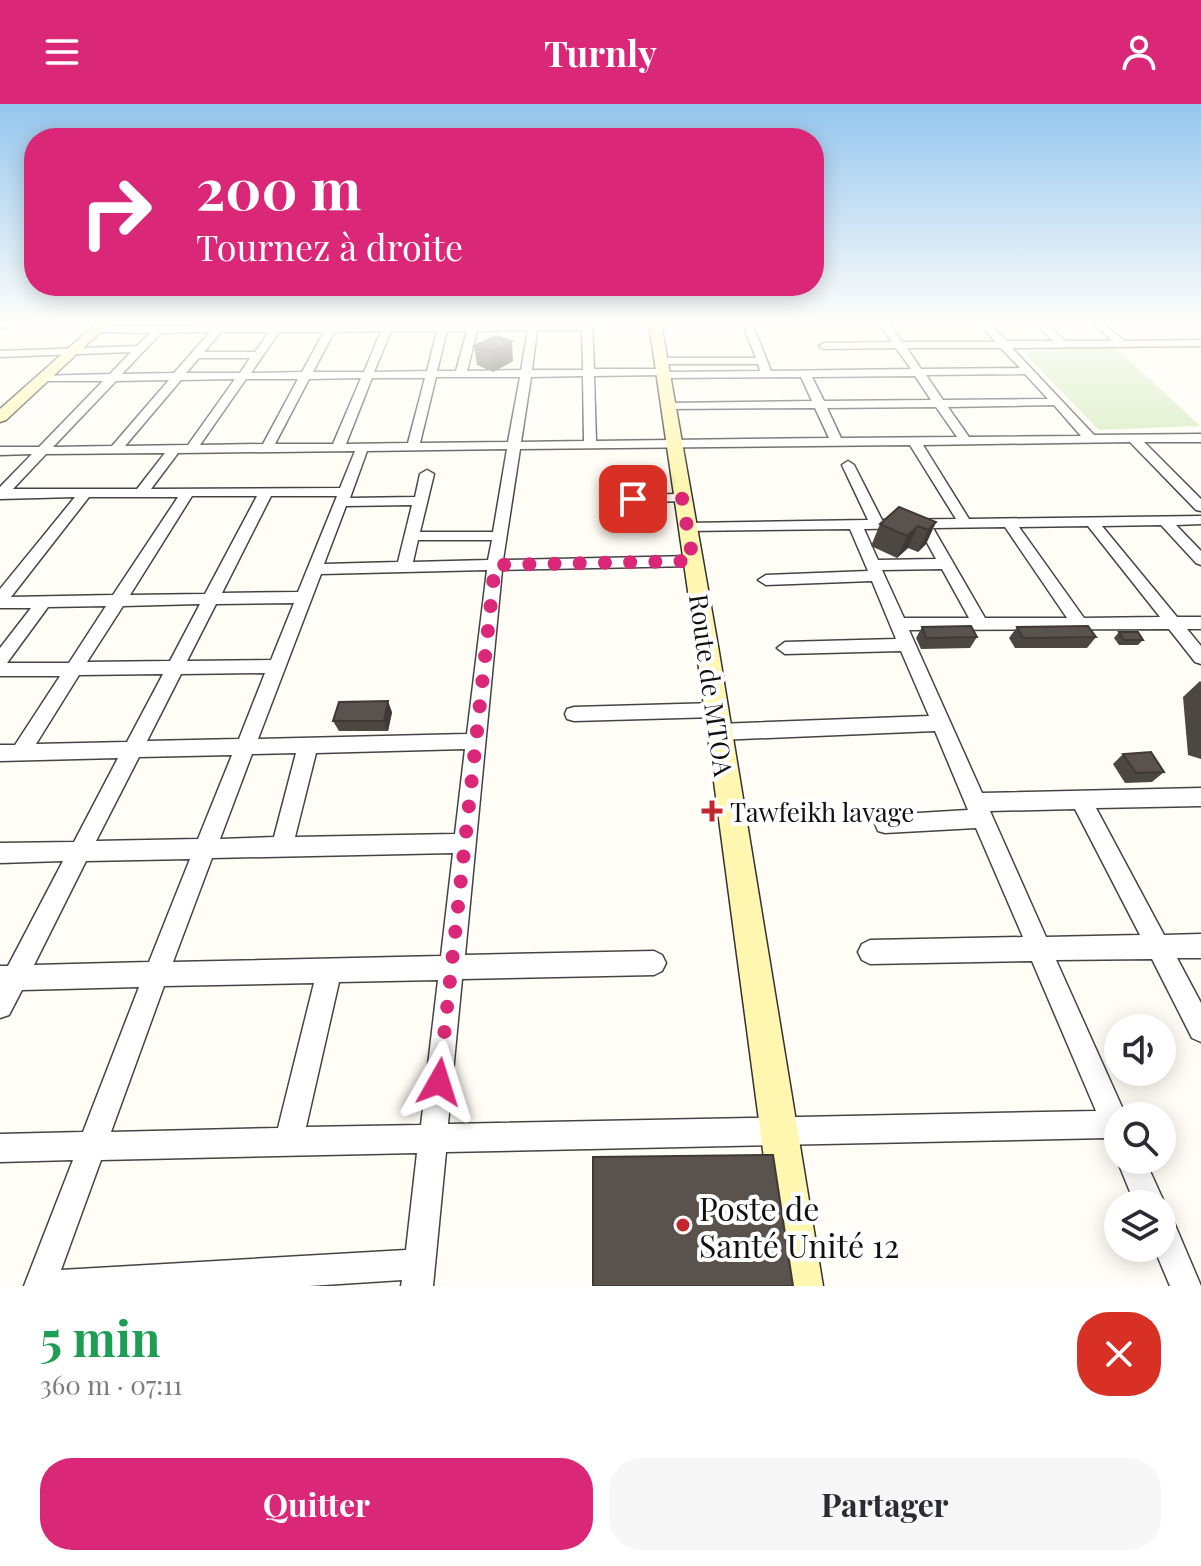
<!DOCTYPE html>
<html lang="fr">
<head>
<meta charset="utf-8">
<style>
  body { margin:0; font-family:"Playfair Display",serif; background:#f7f7f7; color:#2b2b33; height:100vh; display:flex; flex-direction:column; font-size:30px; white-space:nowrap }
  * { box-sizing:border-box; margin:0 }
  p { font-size:26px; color:#7c7c81 }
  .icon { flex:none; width:44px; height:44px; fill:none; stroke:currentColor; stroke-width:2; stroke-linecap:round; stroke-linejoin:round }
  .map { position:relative; height:1182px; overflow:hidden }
  .side { display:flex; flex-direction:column; background:#fff; flex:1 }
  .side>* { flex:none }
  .banner { position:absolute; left:24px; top:24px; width:800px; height:168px; border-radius:32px; box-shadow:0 4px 20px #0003; background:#db2777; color:#fff; overflow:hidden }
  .buttons { position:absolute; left:1104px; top:910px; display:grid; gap:16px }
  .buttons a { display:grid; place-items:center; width:72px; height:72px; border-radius:50%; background:#fff; box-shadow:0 4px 20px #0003; font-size:40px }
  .pin { position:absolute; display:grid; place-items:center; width:68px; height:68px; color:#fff; margin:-34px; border-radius:16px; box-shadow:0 4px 12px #0006 }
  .me { position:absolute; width:88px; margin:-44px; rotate:6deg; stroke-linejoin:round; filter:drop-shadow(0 0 6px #0008) }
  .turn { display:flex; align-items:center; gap:28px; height:168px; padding:0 40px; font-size:36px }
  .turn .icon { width:104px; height:104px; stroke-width:2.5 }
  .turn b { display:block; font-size:56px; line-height:68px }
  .round { display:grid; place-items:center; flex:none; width:84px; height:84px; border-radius:32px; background:#f7f7f7 }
  .head { display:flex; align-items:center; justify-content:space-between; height:136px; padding:0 40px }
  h1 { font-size:48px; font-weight:700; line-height:60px; color:#1e9e55 }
  .primary-button { display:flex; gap:16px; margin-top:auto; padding:16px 40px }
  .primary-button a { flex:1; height:92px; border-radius:32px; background:#db2777; color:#fff; font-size:32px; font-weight:700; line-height:92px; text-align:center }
  .primary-button a+a { background:#f7f7f7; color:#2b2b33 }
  header { display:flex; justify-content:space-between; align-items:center; height:104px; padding:0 40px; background:#db2777; color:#fff; font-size:36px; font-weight:700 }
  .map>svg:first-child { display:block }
  .green { fill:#d5ebbd }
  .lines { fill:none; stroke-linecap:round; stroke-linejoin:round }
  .street-casing { stroke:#444; stroke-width:3 }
  .secondary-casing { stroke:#333; stroke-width:3 }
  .street { fill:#fff; fill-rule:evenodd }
  .secondary { fill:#fff6b0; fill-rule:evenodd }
  .wall { fill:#4d4742 }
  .shaded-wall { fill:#3f3936 }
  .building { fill:#5a524d; stroke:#3f3936; stroke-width:2 }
  .route { stroke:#db2777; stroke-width:14; stroke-dasharray:0 25.2 }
  .poi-dot { fill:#c4262e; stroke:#fff; stroke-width:3 }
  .labels { text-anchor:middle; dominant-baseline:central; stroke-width:8; stroke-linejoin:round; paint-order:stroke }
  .street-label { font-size:26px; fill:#111; stroke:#fff }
  .poi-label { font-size:26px; fill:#111; stroke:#fff; text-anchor:start }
  .near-poi-label { font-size:32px; fill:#111; stroke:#fff; text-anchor:start }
</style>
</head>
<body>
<header><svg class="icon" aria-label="menu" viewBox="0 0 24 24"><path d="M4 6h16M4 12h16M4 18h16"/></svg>Turnly<svg class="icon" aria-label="person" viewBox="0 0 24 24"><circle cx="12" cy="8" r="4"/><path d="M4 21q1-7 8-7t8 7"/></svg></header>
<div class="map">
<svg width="1201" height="1182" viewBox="0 0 1201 1182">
  <rect width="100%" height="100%" fill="#fffdf5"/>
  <path class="green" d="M1115,243L1200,322L1099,326L1022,247Z"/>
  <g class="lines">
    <g class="street-casing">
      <g id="street">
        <path d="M1,219H16L0,225Z"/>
        <path d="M582,219H592L594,265H663L668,268L760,267L758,260H662L657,257L662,254H756L742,219H752L771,267L911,265L896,244L824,245L819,242L824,239L892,238L879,219H889L902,238H996L979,219H989L1007,237H1053L1035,219H1045L1065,237H1112L1093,219H1103L1124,237L1201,236V242L1012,244L1094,331L1201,330V338H1144L1201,395V407L1196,406L1130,338L923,341L969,415L1201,412V420L1176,421L1201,447V461L1196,459L1161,421L1102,422L1177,513H1201V525H1187L1201,542V560L1195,558L1169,525L909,526L982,689L1201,684V702L1096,704L1164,831L1201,830V854H1177L1201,899V938L1192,934L1152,855L1056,856L1126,1012H1118V1040L1107,1034L446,1048L433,1182H401L402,1176L309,1182H24L73,1056L0,1058V1030L83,1028L139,883L22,886L9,911L0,914V862H8L63,757L0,759V739L74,738L118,654L0,657V641H15L60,572H0V544L31,504H0V485L75,393L0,395V383L32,350L0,351V343H39L103,277H42L38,276V272L110,270L131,248L0,253V247L137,242L150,229L92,228V224L95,223ZM528,226L521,266L467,267L477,227ZM537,226H582L583,266H532ZM381,227L364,268H313L334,228ZM391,227H437L427,267L374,268ZM447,227H467L456,267H437ZM210,228L174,269L122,270L161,229ZM221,228H269L255,248H204ZM279,228H324L302,268L251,269ZM907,244H1001L1020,264L921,265ZM199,254H250L240,269H186ZM1025,270L1048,295L943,296L926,271ZM659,271L664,274L801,273L812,297L668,299L662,302L668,305L815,304L829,334L596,337L594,272ZM583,272L584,337L521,338L531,273ZM915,272L931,296L824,297L812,273ZM436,273H520L508,338L420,339ZM361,274L333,340H275L309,275ZM372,274H425L408,339L346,340ZM235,275L188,341L125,342L181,276ZM246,275H298L263,340L200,341ZM169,276L112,342L53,343L116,277ZM1054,301L1081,332L969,333L948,303ZM936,303L957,333L841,334L827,304ZM910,341L956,415L882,416L854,361L848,357L842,361L868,416L687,419L680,423L687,427L850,425L868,467L766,471L758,476L766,481L872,477L896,535L785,538L777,544L785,550L901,547L929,612L718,620L711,623L709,628L711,633L718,636L935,627L968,706L885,711L878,713L875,720L878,727L885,729L976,724L1023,833L870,836L862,840L858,848L862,856L870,860L1032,857L1096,1007L448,1020L462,875L654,871L662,867L666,859L662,851L654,847L465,851L502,466L693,462L701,457L693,452L503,456L520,345ZM507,345L493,428H420L434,370L427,366L420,370L415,393L350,394L367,347ZM355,347L340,384L151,385L178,349ZM165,349L137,385H13L46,350ZM192,392H257L205,490L130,491ZM271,392H337L298,488L222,489ZM89,393H178L113,491L11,493ZM412,401L398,458L324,460L346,402ZM1088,422L1160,513L1084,514L1019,423ZM1005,423L1067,514H985L933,424ZM919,424L936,455L878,456L864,425ZM418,436H492L488,456L413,458ZM942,465L969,514H904L882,466ZM487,466L467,630L258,635L321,470ZM294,499L271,556L187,557L216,500ZM200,500L170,557L87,558L123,502ZM106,502L69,559H7L48,503ZM265,569L239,635L147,637L181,570ZM163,570L127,638L36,640L79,571ZM465,645L455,730L295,733L316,649ZM296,649L274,733L220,735L252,650ZM232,651L198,735L96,737L139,653ZM1075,705L1140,831L1046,833L990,707ZM453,749L441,852L173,858L212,754ZM190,755L149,858L34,861L86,757ZM438,876L421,1021L306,1023L339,878ZM314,879L278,1024L111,1028L164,882ZM417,1049L406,1146L61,1166L101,1056Z"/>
        <path d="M682,390L689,394L687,397L608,399L601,395L608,391Z"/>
        <path d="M716,599L722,601L725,606L722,611L716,613L574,617L567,615L565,610L567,605L574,603Z"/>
        <path d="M1118,1053V1056H1145L1165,1100L1162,1106V1100H1135L1117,1056Z"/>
        <path d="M1162,1112L1173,1116L1201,1182H1170L1154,1144H1162Z"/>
      </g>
    </g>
    <g class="secondary-casing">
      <g id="secondary">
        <path d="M97,219H110L6,316L0,318V305Z"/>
        <path d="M649,219H661L718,542L823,1182H781L696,542Z"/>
      </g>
    </g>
    <use href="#street" class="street"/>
    <use href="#secondary" class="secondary"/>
  </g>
  <g class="wall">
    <path d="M474,242L513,257L493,268L477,261Z"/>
    <path d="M936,418L926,440L918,448L908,444L897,454L871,442L880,420Z"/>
    <path d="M922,523L977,533L970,544L921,545L916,534Z"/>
    <path d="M1017,523L1096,533L1087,544H1015L1009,534Z"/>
    <path d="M1119,528L1143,536L1138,541H1119L1114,534Z"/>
    <path d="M1200,577L1201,578V655L1188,651L1183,593Z"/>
    <path d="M392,608L388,627H339L333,617Z"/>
    <path d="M1123,650L1164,668L1152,678L1125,679L1113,660Z"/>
  </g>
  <g class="shaded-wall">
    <path d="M512,237L513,257L493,268L490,248Z"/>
    <path d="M936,418L926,440L918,448L928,426Z"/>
    <path d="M918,422L908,444L897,454L907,432Z"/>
    <path d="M388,597L392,608L388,627L384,617Z"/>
  </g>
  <g class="building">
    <path d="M496,232L512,237L490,248L474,242Z"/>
    <path d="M899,403L936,418L928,426L918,422L907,432L880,420Z"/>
    <path d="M971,522L977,533L926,534L922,523Z"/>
    <path d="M1088,522L1096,533L1023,534L1017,523Z"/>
    <path d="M1119,528H1138L1143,536H1124Z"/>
    <path d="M388,597L384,617H333L339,598Z"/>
    <path d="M1151,648L1164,668L1136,669L1123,650Z"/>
    <path d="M773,1051L793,1182H593V1053Z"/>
  </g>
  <linearGradient id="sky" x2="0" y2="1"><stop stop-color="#95c6ee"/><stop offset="0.57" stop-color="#fffefa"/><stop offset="1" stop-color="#fffefa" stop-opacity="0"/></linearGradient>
  <rect width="1201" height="384" fill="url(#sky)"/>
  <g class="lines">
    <path class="route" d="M439,978L495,461L693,457L682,394L633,395"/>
  </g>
  <g class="poi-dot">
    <path d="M708 695h8v8h8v8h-8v8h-8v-8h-8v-8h8z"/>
    <circle cx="683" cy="1121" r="8"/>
  </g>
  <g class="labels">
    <g class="street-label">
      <text transform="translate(712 581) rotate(82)">Route de MTOA</text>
    </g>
    <g class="poi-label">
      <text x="730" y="707">Tawfeikh lavage</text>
    </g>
    <g class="near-poi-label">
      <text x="699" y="1103">Poste de<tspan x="699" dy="37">Santé Unité 12</tspan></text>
    </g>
  </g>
</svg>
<div class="buttons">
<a><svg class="icon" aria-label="sound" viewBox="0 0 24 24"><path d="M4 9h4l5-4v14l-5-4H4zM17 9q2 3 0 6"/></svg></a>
<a><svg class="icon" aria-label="search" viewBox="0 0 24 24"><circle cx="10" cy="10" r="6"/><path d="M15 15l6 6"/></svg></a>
<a><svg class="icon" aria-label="layers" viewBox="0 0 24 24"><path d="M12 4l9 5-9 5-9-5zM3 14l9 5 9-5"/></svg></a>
</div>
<div class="pin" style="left:633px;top:395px;background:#d93025"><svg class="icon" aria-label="arrive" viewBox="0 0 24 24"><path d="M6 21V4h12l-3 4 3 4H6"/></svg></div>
<svg class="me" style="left:439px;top:978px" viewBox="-20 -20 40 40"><path d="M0-17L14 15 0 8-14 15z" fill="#db2777" stroke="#fff" stroke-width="4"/></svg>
<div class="banner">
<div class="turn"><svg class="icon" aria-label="right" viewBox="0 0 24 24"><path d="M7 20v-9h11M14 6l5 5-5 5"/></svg><div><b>200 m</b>Tournez à droite</div></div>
</div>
</div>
<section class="side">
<div class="head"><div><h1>5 min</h1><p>360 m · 07:11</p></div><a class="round" style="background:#d93025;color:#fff"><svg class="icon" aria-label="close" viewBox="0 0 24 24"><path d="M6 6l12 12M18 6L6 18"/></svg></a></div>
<div class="primary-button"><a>Quitter</a><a>Partager</a></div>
</section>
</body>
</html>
